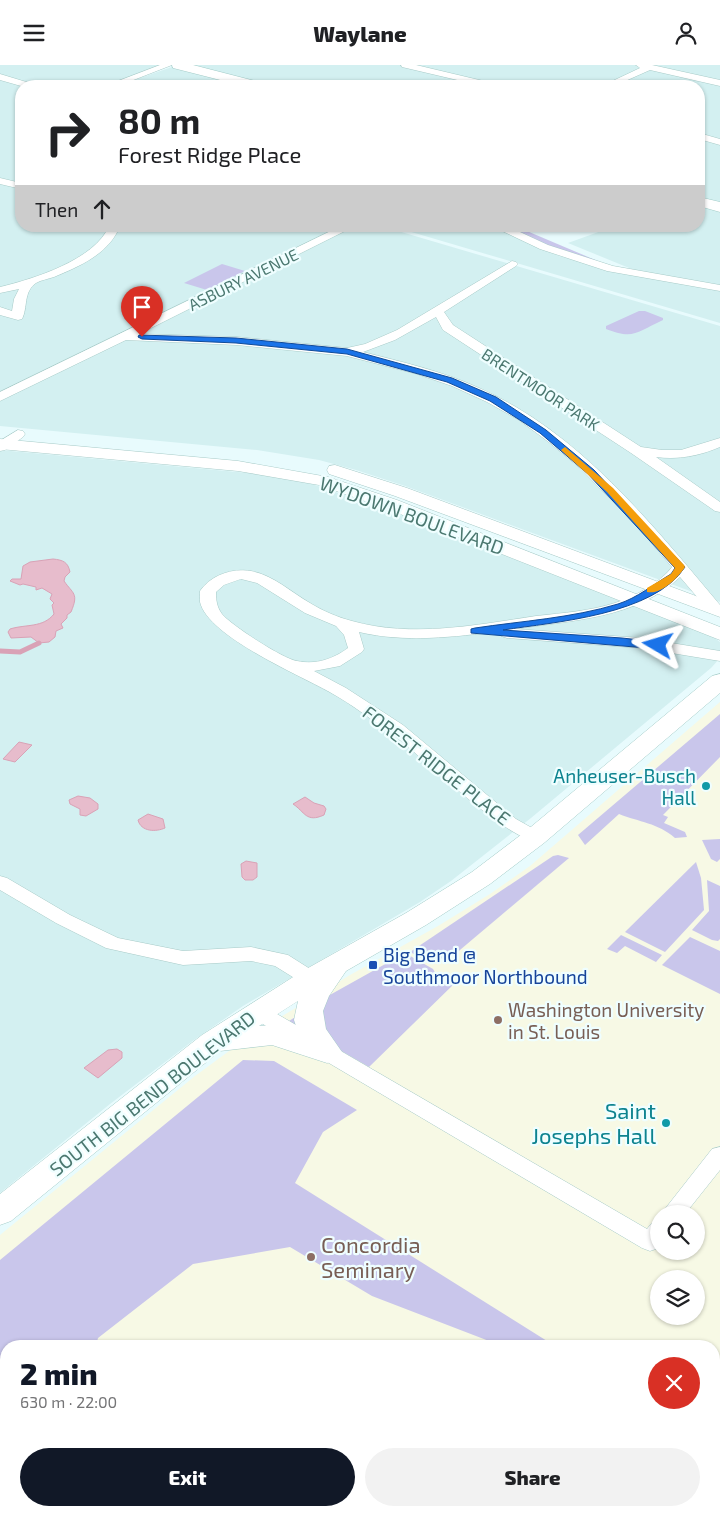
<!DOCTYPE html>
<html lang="en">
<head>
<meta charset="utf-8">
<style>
  body { margin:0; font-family:"Exo 2",sans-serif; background:#f2f2f2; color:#202124; height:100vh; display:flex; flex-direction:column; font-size:19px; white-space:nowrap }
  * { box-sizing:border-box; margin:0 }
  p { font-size:16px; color:#757577 }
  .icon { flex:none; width:28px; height:28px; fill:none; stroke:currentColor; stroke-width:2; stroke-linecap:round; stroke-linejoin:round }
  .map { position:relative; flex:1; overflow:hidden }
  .side { position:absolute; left:0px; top:1275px; width:720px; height:176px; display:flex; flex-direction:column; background:#fff; border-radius:20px 20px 0 0; box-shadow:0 1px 4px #0004 }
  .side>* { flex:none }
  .hud { position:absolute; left:15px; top:15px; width:690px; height:152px; border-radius:20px; box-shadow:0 1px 4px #0004; background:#fff; color:#202124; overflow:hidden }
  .tools { position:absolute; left:650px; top:1140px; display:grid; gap:10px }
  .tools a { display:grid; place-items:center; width:55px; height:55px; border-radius:50%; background:#fff; box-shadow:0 1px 4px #0004; font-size:25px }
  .pin { position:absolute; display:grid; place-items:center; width:42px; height:42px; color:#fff; margin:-51px -21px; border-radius:50% 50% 50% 0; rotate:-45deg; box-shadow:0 0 5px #0007 }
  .pin .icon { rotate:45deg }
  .me { position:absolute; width:55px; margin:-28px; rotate:277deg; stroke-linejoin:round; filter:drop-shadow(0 0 4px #0008) }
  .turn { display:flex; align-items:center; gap:18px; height:105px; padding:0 20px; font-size:22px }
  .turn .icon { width:65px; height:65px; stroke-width:2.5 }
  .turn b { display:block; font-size:35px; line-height:42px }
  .then { display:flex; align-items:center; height:48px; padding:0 20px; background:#0003; gap:10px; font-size:19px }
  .round { display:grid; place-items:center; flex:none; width:52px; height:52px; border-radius:26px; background:#f2f2f2 }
  .headline { display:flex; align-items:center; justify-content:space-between; height:85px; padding:0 20px }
  h1 { font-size:30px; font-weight:800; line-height:38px; color:#111827 }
  .button { display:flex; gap:10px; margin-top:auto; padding:10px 20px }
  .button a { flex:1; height:58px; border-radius:30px; background:#111827; color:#fff; font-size:20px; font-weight:800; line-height:58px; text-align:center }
  .button a+a { background:#f2f2f2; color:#202124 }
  header { display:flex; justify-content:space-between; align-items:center; height:65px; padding:0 20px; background:#fff; font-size:22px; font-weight:800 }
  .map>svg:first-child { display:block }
  .residential { fill:#d3f0f1 }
  .education { fill:#f7f9e5; fill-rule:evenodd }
  .green { fill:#c9c6eb }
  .water { fill:#e7bccc; stroke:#d9a2b6 }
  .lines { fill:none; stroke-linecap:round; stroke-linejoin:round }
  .stream { stroke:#d9a2b6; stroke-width:5 }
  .minor-casing { stroke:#a8cbc8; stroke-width:1 }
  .tertiary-casing { stroke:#a8cbc8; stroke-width:1 }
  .secondary-casing { stroke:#a4ccc8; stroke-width:1 }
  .minor { fill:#fff; fill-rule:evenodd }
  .tertiary { fill:#fff; fill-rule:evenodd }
  .secondary { fill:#fff; fill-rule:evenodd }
  .route { fill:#1a73e8; stroke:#114b97 }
  .slow { fill:#f59e0b }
  .culture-dot { fill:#0f9aa8; stroke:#effeff; stroke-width:2 }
  .transit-dot { fill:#1a4fb4; stroke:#effeff; stroke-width:2 }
  .education-dot { fill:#8d6e63; stroke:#effeff; stroke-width:2 }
  .labels { text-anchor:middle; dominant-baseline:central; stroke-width:4.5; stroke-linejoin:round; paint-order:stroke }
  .far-street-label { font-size:16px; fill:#4b7870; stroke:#effeff }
  .street-label { font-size:19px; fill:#4b7870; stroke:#effeff }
  .culture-label { font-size:19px; fill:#0d838f; stroke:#effeff; text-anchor:end }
  .transit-label { font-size:19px; fill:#164399; stroke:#effeff; text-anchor:start }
  .education-label { font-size:19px; fill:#785e54; stroke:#effeff; text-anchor:start }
  .near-culture-label { font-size:22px; fill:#0d838f; stroke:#effeff; text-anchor:end }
  .near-education-label { font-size:22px; fill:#785e54; stroke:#effeff; text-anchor:start }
</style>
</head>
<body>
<header><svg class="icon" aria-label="menu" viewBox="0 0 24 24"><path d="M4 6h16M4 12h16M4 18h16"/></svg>Waylane<svg class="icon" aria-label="person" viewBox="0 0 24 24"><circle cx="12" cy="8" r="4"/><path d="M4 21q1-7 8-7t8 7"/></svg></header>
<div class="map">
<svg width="720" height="1451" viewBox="0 0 720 1451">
  <rect width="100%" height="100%" fill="#e8fbfd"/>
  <g class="residential">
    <path d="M0,0H163L119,16L125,18L172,2L246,21H21V161H347L0,329Z"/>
    <path d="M191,0H720V138L699,133V21H272Z"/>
    <path d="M699,140L720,146V258L391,161H491L559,191L628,210L634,205L568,178L615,161H699Z"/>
    <path d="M354,161H381L720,261V537L405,421L356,405L319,395L257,385L0,361V335Z"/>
    <path d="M0,385L260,409L312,419L400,449L712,571L720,577V593L711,603L531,753L451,816L420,837L243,941L194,975L110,1039L0,1128Z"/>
  </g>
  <path class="education" d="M720,637V1451H0V1170L195,1011L251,970L350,910L438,861L490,829L530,801ZM659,1149H696V1186H659ZM659,1214H696V1251H659ZM6,1281H714V1445H6Z"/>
  <g class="green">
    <path d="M502,161H515L600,197L541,180Z"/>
    <path d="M222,199L245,206L207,225L184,218Z"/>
    <path d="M639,246H645L663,253V255C637,267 634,275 606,264V261Z"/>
    <path d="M720,649V692L663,750L668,752L664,758L685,767L687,772L675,773C658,758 639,757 619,749L585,780L578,770Z"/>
    <path d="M720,774V794L717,797L711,794L702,775Z"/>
    <path d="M558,790L569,793L454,890L429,897L410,887L553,791Z"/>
    <path d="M696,797L701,813L704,845L665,887L625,867Z"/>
    <path d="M707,815L720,821V874L718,876L712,875L692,865L709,846Z"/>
    <path d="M621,870L662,890L656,897L625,881L617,888L607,884Z"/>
    <path d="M690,872L720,886V929L662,900Z"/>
    <path d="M405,888L433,904L436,909L442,910L456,917L369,1002L289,956L328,931Z"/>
    <path d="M243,995L274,996L357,1045L323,1067L295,1118L555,1281H502L372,1231L290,1182L193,1199L98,1273L96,1281H6V1393L0,1397V1195Z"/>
    <path d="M720,1299V1451H648L644,1445H714V1307Z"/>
  </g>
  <g class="water">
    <path d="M53,494C63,495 68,497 70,507L65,512L64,516C73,529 79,528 71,547L67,550V553L61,559L63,563L56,566L55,572L49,577L39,578L31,572L11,573L8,567L10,564C26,559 43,563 54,549L52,540L54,538L50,534L52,529L42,523L36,525V522L23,519L20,520L10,516L12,514H21L23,501L30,497Z"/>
    <path d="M19,677L32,680L15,697L3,694Z"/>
    <path d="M78,731L90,733L98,739V744L86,751L80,750V744L70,739L69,735Z"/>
    <path d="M305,732L314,738L324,741L326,744L324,750C306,758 305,747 293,739Z"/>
    <path d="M148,749L163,754L165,763C156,767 141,767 138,755Z"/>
    <path d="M246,796L257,798V812L253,815H245L242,812L241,799Z"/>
    <path d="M117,984L122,987V993L98,1013L84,1003L108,985Z"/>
  </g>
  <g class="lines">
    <path class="stream" d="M0,586L20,587L39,578"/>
    <g class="minor-casing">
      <g id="minor">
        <path d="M160,0H172L118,21H105Z"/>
        <path d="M401,0H416L496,19L498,21H483L402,2Z"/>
        <path d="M636,0H652L720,15V21L650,5L614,21H602L640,3Z"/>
        <path d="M0,9L33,19L35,21H21L0,15Z"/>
        <path d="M699,68L720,74V80L699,74Z"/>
        <path d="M0,113L21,118V124L0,119Z"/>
        <path d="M109,161H120C109,189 80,201 54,212C48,214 41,215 36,218C23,227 28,243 22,254L18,255L0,250V242L12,246L14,234L19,224L0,228V222C33,214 95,195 109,161Z"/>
        <path d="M341,161H355L139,269L237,272L347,283L365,279L397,265L512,196L516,197L518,199L516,201L444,247L453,260L641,382L662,385H681L720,373V382C699,391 678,395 656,392L720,437V447L715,446L631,388L443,265L436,252L395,275L363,287C402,297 442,306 479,323C579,367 651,458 720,540V547H710L680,512C636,554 572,555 515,564L641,573L720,586V596L641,583L507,573L501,571L499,568L501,566C454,572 405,578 359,567L364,584L362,587L340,601L314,606L346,623L403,660L516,754L541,768L544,772L541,776C513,783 415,684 387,665C369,653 351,639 333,629C302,611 208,572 200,537C200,534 200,529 200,526C211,510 232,503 251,506C273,510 291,527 310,538C323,546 337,552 352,556C412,573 476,560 536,551C563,548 590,546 615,538C635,531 659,519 672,502L635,459L580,403L550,378L519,355L487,337L452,321L417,309L347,291L237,280L126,275L0,336V327ZM241,514L257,518L305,548L336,561L344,570L348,583C333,594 316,600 297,596C283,594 231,560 222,549C217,542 216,536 216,527L224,520Z"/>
        <path d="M492,161H507L548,180L613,201L720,220V226L607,206L540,184Z"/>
        <path d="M18,365L23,366L25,369L23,372L5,385L0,386V376Z"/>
        <path d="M0,811L7,813L70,850L118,873L183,886L251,882L288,890L318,909L321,914L318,919L311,921L304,919L275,901L251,896L183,900L106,883L56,858L0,825Z"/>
        <path d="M258,940L265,942L647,1164L651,1159L659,1156V1183L650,1186L642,1183L251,952L248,947L251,942Z"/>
        <path d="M720,1082V1105L685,1149H661L712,1084Z"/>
        <path d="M235,1445H263L260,1451H232Z"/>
        <path d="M507,1445H533L535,1451H509Z"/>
      </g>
    </g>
    <g class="tertiary-casing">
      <g id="tertiary">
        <path d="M0,374L238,396L328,412L397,435L720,562V575L385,443L319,420L238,406L0,384Z"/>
        <path d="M335,400L407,423L720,540V552L395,431L329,409L327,405L329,401Z"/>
      </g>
    </g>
    <g class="secondary-casing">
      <g id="secondary">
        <path d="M172,0H193L263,18L265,21H244L173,3Z"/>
        <path d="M699,132L720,137V147L699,141Z"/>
        <path d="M720,609V628L544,778L490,819L426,860L346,906L329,931L323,946L326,964L342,987L337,995L327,998L272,980L220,986L11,1156L0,1160V1129L202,970L301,907L406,848L472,807L526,766L712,611ZM298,936L294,955L298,967L273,960L259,961Z"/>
      </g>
    </g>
    <use href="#minor" class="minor"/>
    <use href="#tertiary" class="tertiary"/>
    <use href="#secondary" class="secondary"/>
  </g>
  <path class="route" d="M139,270L236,273L347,284L452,313L496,332L546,365L594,405L685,502C654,550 555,557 503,565L622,573L658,577L664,580L658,584L471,568V564L475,563C522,556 572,553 618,539C637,533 654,519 671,509L675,503L588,409L540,368L490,336L447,317L347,289L236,278L142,274L138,272Z"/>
  <path class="slow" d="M565,382L613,423L684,500L685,502C678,513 661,530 647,527V523L671,509L675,503L607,427L562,386L561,385Z"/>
  <g class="culture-dot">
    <circle cx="706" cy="721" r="5"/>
    <circle cx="666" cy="1058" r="5"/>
  </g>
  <rect class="transit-dot" x="368" y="895" width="10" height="10" rx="2.5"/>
  <g class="education-dot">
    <circle cx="498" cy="955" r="5"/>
    <circle cx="311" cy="1192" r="5"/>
  </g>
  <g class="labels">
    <g class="far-street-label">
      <text transform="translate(243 214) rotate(-26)">ASBURY AVENUE</text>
      <text transform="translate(541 324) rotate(33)">BRENTMOOR PARK</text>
    </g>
    <g class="street-label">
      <text transform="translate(412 450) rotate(20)">WYDOWN BOULEVARD</text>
      <text transform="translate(437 700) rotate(38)">FOREST RIDGE PLACE</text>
      <text transform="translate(152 1028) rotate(-38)">SOUTH BIG BEND BOULEVARD</text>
    </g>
    <g class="culture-label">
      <text x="696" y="710">Anheuser-Busch<tspan x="696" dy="22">Hall</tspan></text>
    </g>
    <g class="transit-label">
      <text x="383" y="889">Big Bend @<tspan x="383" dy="22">Southmoor Northbound</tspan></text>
    </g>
    <g class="education-label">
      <text x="508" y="944">Washington University<tspan x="508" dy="22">in St. Louis</tspan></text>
    </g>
    <g class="near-culture-label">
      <text x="656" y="1045">Saint<tspan x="656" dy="25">Josephs Hall</tspan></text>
    </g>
    <g class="near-education-label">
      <text x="321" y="1179">Concordia<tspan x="321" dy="25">Seminary</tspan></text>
    </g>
  </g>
</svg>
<div class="tools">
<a><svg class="icon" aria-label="search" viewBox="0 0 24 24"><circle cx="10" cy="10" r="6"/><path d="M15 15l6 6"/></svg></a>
<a><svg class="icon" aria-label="layers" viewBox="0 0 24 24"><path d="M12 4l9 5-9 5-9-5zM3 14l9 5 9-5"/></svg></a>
</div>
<div class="pin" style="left:142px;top:272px;background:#d93025"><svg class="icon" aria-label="arrive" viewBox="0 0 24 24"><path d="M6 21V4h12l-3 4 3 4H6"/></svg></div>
<svg class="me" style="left:658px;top:580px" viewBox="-20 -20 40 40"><path d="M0-17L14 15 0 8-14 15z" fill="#1a73e8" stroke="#fff" stroke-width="4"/></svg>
<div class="hud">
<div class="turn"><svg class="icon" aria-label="right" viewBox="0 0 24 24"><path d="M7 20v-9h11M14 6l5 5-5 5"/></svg><div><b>80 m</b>Forest Ridge Place</div></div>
<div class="then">Then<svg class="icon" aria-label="ahead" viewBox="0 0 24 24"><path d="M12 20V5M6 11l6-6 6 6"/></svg></div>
</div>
<section class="side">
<div class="headline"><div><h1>2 min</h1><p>630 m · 22:00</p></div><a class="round" style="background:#d93025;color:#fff"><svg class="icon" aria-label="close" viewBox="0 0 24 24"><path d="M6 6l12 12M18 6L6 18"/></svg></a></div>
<div class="button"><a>Exit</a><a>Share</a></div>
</section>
</div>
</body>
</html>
